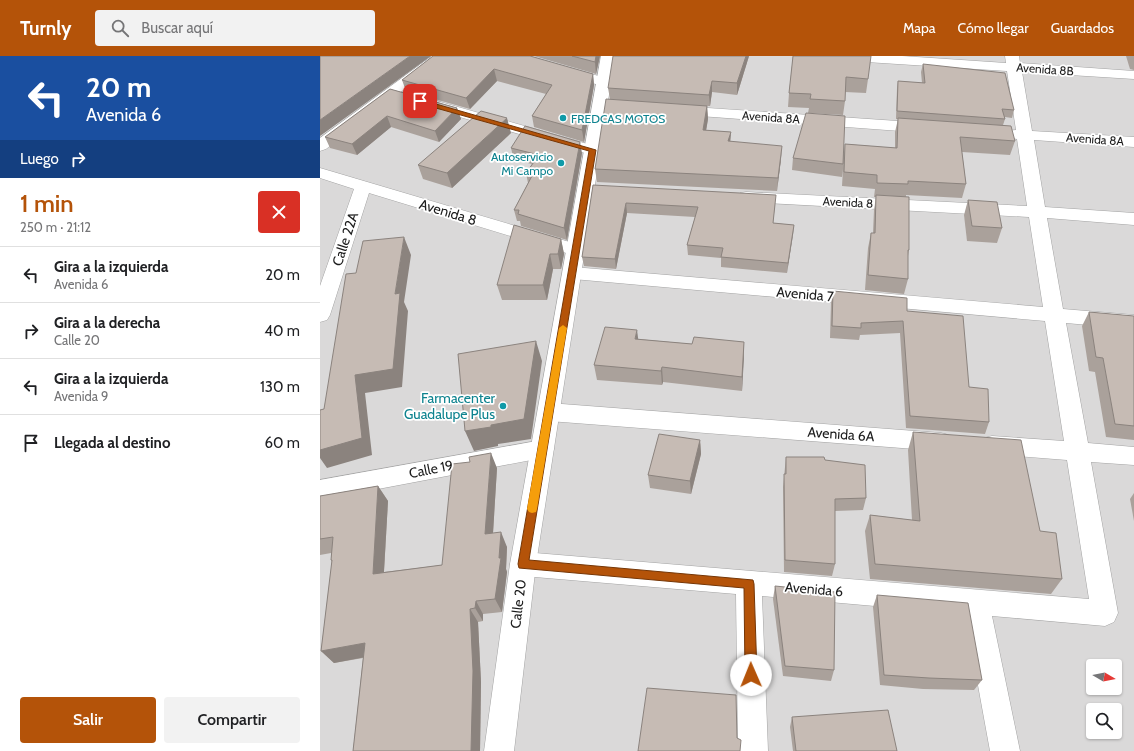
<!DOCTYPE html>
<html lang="es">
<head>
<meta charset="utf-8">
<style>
  body { margin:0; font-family:Cabin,sans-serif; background:#f2f2f2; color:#202124; height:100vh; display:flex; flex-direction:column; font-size:15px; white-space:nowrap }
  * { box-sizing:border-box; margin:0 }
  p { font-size:13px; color:#757577 }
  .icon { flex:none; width:22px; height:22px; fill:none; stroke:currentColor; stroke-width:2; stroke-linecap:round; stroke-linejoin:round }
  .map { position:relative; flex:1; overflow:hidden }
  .details { display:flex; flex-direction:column; background:#fff; width:320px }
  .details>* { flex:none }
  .guide { background:#1a4fa0; color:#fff; overflow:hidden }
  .needle { width:26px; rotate:100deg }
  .controls { position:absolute; left:766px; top:603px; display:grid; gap:8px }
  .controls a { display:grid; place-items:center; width:36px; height:36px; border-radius:4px; background:#fff; box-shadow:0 1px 3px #0004; font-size:20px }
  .pin { position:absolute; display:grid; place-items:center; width:34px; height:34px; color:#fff; margin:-17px; border-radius:8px; box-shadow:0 2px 6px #0006 }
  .me { position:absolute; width:44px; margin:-22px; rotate:359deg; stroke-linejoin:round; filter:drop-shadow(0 0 3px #0008) }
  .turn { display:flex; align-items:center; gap:14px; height:84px; padding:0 20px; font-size:18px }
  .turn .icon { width:52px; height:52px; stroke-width:2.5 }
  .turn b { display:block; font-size:28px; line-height:34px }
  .then { display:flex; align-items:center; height:38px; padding:0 20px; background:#0003; gap:8px; font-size:15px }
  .round { display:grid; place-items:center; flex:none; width:42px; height:42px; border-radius:4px; background:#f2f2f2 }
  .overview { display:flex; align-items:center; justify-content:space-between; height:68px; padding:0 20px }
  h1 { font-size:24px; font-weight:600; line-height:30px; color:#b45309 }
  .cta { display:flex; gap:8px; margin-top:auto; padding:8px 20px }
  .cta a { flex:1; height:46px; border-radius:4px; background:#b45309; color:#fff; font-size:16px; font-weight:600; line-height:46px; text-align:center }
  .cta a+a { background:#f2f2f2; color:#202124 }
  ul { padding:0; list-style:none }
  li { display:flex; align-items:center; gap:12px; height:56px; padding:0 20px; border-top:1px solid #e0e0e0 }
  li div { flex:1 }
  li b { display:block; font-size:15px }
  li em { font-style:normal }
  header { display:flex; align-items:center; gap:24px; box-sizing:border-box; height:56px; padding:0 20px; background:#b45309; color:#fff }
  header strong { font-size:19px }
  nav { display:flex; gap:22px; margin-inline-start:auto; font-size:14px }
  .search { width:280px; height:36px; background:#f2f2f2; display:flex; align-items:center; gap:10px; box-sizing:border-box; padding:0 14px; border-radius:4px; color:#757577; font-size:15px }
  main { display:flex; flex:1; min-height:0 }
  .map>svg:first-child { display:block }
  .residential { fill:#dad9d9; fill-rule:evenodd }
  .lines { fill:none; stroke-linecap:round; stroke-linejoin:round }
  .minor-casing { stroke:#a3a3a3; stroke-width:1 }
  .tertiary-casing { stroke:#a3a3a3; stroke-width:1 }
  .minor { fill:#fff; fill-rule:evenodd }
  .tertiary { fill:#fff; fill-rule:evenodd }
  .wall { fill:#aaa19b }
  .shaded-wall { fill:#8b837e }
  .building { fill:#c6bbb4; stroke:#8b837e }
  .route { fill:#b45309; stroke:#753606 }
  .slow { fill:#f59e0b }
  .culture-dot { fill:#0f9aa8; stroke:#fff; stroke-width:1.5 }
  .labels { text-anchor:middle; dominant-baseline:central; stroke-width:3.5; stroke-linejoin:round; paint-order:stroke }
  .far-street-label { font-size:12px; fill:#1c1c1c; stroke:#fff }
  .far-culture-label { font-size:12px; fill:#0d838f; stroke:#fff; text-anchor:start }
  .street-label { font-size:14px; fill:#1c1c1c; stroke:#fff }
  .culture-label { font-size:14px; fill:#0d838f; stroke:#fff; text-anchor:end }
</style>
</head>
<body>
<header>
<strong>Turnly</strong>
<div class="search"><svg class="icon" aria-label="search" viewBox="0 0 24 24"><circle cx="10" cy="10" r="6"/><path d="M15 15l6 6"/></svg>Buscar aquí</div>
<nav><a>Mapa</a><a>Cómo llegar</a><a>Guardados</a></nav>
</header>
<main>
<section class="details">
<div class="guide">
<div class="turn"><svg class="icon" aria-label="left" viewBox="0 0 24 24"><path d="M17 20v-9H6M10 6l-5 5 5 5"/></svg><div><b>20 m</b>Avenida 6</div></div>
<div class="then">Luego<svg class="icon" aria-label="right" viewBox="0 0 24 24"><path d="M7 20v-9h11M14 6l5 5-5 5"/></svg></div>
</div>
<div class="overview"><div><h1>1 min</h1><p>250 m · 21:12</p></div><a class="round" style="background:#d93025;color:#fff"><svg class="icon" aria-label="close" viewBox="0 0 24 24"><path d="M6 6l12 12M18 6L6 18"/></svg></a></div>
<ul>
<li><svg class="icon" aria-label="left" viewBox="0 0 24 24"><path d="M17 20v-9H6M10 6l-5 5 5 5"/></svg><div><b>Gira a la izquierda</b><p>Avenida 6</p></div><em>20 m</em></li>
<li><svg class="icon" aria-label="right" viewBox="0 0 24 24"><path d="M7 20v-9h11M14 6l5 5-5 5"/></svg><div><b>Gira a la derecha</b><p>Calle 20</p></div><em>40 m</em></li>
<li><svg class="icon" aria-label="left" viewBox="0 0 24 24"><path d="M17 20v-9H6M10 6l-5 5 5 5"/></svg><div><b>Gira a la izquierda</b><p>Avenida 9</p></div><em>130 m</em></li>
<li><svg class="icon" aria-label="arrive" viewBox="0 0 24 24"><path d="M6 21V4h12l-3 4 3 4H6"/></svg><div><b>Llegada al destino</b></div><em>60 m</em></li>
</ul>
<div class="cta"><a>Salir</a><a>Compartir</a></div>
</section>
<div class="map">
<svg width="814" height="695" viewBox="0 0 814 695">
  <rect width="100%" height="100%" fill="#eee9e1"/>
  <path class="residential" d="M0,0H814V695H0ZM773,610H795V632H773ZM773,654H795V676H773Z"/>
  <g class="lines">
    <g class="minor-casing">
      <g id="minor">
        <path d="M112,0H128L6,93L0,95V82Z"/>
        <path d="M187,0H209L289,23L291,26L289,29L284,30L279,29L189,3Z"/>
        <path d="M508,0H582L686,7L685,0H699L700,7L814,15V23L702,16L712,75L814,81V91L714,84L725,151L814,157V169L727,162L743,253L814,259V273L746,267L768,387L814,391V409L771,406L798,557L794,566L785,570L672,560L700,695H670L645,558L442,540L448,695H418L416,538L203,520L194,516L190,508L194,500L203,496L769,543L747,404L672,398L664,396L661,389L664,382L672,380L744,385L725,265L253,223L246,222L243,217L246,212L253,211L723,251L709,161L426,146L420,145L417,141L420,137L426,136L707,150L697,83L685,81L683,78L685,75L696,74L687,15L515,4L510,3Z"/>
        <path d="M110,43L278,91L280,94L278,97L272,99L105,51L102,48L105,45Z"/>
        <path d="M358,50L607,67L613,69L615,72L613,75L607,77L353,58L350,55L353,52Z"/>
        <path d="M0,112L263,190L265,194L263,198L256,200L49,137L10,259L7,264L0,266V230L34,133L0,122Z"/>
        <path d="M229,347L621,377L629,379L632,386L629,393L621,395L229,365L221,362L218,356L221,350Z"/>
        <path d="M222,384L230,386L234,393L230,400L222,402L0,444V424Z"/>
      </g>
    </g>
    <g class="tertiary-casing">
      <path id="tertiary" d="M281,0H295L216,508L194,695H164L190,508Z"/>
    </g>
    <use href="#minor" class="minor"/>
    <use href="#tertiary" class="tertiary"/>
  </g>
  <g class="wall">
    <path d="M113,0L273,18L274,29L264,86L214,71L212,60L226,38L177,25L150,53L86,35L82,24Z"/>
    <path d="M214,0H280L276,18Z"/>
    <path d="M429,0L417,39L392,36L390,50H387L388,63L386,74L411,76L410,85L461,103L457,135L277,126L275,113L290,43L288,32Z"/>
    <path d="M473,0L548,23L546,37L525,36V45L523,59L488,57L489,52L468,51L469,37Z"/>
    <path d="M806,0H814V14L810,13Z"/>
    <path d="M603,8L694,54L692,62L685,61V63L683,69L695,85L690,99L642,96L646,128L642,142L586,139L589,194L588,200V223L584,238L545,234L548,192L551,177H553L554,154L556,141H554L555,133L522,130L523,113L522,121L472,114L473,102L524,98L525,88L575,92V76L578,63H576L577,32L578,25L602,27L601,16Z"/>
    <path d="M70,33L137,52L141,63L119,86L71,71L37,99L10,92L5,81Z"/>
    <path d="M191,77L132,132L103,123L98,109Z"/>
    <path d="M191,92L262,97L247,184L201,170L200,165H197L194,154L208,127L206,117L212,108L194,104Z"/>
    <path d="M273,129L455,149L453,167L474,169L467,217L401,211V202L368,199L367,189L375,161L307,157L296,213L264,210L262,201Z"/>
    <path d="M648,144L682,172L677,187L647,185L644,159Z"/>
    <path d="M241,183L244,198L241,213H233L227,244H182L177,229Z"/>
    <path d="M513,235L587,255L649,331L669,366L665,378L586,372L580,277L540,279L539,284L510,282L511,247Z"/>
    <path d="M769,256L814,260V384L786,381L775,316L769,315L762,270Z"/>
    <path d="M318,283L372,288L424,286L422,335L343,326L342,329L277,324L274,309Z"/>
    <path d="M593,376L720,475L742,523L731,538L550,523L545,475L550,459L592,464L588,394Z"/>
    <path d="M380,384L381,398L371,438L330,432L328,419Z"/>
    <path d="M466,401L505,404L546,442L543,454L515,455V508L512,520L464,516L463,431Z"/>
    <path d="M177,412L173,477L187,491L186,513L187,516L182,556L163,558V565L158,566L161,626L160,695H33L43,602L14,607L1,595L12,506L11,504V497L0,499V440L58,430L68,445L64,516L122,509Z"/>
    <path d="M814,437V465L810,443Z"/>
    <path d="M455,530L514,614L511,625L463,620L453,543Z"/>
    <path d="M557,539L662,624L654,634L603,633L560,629L553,551Z"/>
    <path d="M472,661L577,695H473L470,671Z"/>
  </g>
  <g class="shaded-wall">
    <path d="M90,0H111L0,80V64Z"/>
    <path d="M276,0H280L276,18L275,6Z"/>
    <path d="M426,0H429L417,39V27Z"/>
    <path d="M174,13L177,25L150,53L146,42Z"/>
    <path d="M273,18L274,29L264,86L262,74Z"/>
    <path d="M392,25V36L390,50L389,39Z"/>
    <path d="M387,50L388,63L384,87L383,74Z"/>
    <path d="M137,52L141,63L119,86L115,75Z"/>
    <path d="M67,60L71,71L37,99L32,88Z"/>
    <path d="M187,62L191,77L132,132L127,117Z"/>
    <path d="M411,76L410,89L408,85Z"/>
    <path d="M260,86L262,97L247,184L244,172Z"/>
    <path d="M462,90L461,103L457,135L458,122Z"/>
    <path d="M306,147L307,157L296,213L295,203Z"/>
    <path d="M474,169L473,179L467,217L468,207Z"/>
    <path d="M84,181L91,199L84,246L88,255L82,331L45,337L52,399L7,412L0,402V394L35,319L75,238Z"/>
    <path d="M241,183L244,198L241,213L238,198Z"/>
    <path d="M230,198L233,213L227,244L223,229Z"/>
    <path d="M317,274L319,289L315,283Z"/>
    <path d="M216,285L222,305L211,383L178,388V390L154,395L145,375L171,369Z"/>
    <path d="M424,286V301L422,335V321Z"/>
    <path d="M342,311L343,326L342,329L341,315Z"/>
    <path d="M380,384L381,398L371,438L370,425Z"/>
    <path d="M171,397L177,412L172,493L165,478Z"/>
    <path d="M58,430L68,445L63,532L53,518Z"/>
    <path d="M181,476L187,491L186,513L187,516L182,556L175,543L179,502Z"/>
    <path d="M156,545L163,558V565L155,552Z"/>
    <path d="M150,553L158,566L161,626L160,695H151Z"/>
    <path d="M45,587L56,599L14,607L1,595Z"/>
  </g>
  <g class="building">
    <path d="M0,0H90L0,64Z"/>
    <path d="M113,0H210L273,18L262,74L212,60L232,29L174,13L146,42L82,24Z"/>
    <path d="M252,0H276L275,6Z"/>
    <path d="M293,0H426L417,27L392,25L389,39L288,32Z"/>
    <path d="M473,0H551L548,23L526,21L525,45L490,43L491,38L469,37Z"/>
    <path d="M603,8L685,17L694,54L682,53L685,63L577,55L578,25L605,27Z"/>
    <path d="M70,33L137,52L115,75L67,60L32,88L5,81Z"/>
    <path d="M286,43L387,50L383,74L411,76L408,85L462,90L458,122L275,113Z"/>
    <path d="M161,55L187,62L127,117L98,109Z"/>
    <path d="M486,57L525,60L523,108L473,102Z"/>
    <path d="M578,62L691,70L695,85L640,81L646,128L588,125V128L557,127V119L524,116L525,88L577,92Z"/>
    <path d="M205,70L260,86L244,172L198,158L199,154H194L213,118L206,117L219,99L191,92Z"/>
    <path d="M273,129L456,139L453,167L474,169L468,207L401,201L403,192L367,189L378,151L306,147L295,203L262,201Z"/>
    <path d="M556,139L589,141V194H588V223L548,219L551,177H555Z"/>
    <path d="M648,144L677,146L682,172L652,170Z"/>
    <path d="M194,169L241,183L238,198H230L223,229H177Z"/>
    <path d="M84,181L75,238L80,237L73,313L35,319L42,382L0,394V354L4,353L26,218L36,217L43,185Z"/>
    <path d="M513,235L587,242V255L643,260L649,331L668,333L669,366L590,360L583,265L541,267V272L512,270Z"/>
    <path d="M769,256L814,260V370L795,368L783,302L776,301Z"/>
    <path d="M285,271L317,274L315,283L372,288L374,281L424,286L422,321L342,311L341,315L274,309Z"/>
    <path d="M216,285L204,363L171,369V371L145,375L138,298Z"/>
    <path d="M593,376L701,384L720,475L736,477L742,523L555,508L550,459L600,465Z"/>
    <path d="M339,378L380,384L370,425L328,419Z"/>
    <path d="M171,397L165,478L181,476L179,502H181L175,543L156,545L155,552L150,553L153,615L151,695H33L45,587L1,595L12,504H11L13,481L0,483V440L58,430L53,518L122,509L132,408L150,406L149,401Z"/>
    <path d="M466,401H504L505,404L545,409L546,442L515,443V508L465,504L464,418H466Z"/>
    <path d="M455,530L515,536L514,614L465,610Z"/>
    <path d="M557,539L648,547L662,624L609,622L564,619Z"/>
    <path d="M327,632L416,639L417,682L421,684L420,695H318Z"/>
    <path d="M568,654L577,695H476L472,661Z"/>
  </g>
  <path class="route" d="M98,44H102L276,94L209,504L433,524L434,528L437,619L435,623L431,625L427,623L425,619L424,532L199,512L198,508L269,95L98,47Z"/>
  <path class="slow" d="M243,269L247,272L217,453L216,456L212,457L209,456L207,453L239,272Z"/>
  <g class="culture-dot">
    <circle cx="243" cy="62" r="4"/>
    <circle cx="241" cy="107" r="4"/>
    <circle cx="183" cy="350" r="4"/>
  </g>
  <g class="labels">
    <g class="far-street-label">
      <text transform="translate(725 13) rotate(4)">Avenida 8B</text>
      <text transform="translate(451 61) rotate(4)">Avenida 8A</text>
      <text transform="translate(775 83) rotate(4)">Avenida 8A</text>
      <text transform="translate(528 146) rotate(3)">Avenida 8</text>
    </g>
    <g class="far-culture-label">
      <text x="251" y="62">FREDCAS MOTOS</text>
      <text x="233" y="100" text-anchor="end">Autoservicio<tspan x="233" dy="14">Mi Campo</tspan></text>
    </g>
    <g class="street-label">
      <text transform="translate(128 156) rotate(17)">Avenida 8</text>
      <text transform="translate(25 183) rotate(-72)">Calle 22A</text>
      <text transform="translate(485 238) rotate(5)">Avenida 7</text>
      <text transform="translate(521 378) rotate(4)">Avenida 6A</text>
      <text transform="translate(111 413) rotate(-11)">Calle 19</text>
      <text transform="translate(494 533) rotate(5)">Avenida 6</text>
      <text transform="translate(198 548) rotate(-83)">Calle 20</text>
    </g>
    <g class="culture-label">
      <text x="175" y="342">Farmacenter<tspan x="175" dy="16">Guadalupe Plus</tspan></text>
    </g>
  </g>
</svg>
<div class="controls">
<a><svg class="needle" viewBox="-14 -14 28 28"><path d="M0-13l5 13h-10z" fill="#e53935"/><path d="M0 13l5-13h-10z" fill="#757577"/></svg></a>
<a><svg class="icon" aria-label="search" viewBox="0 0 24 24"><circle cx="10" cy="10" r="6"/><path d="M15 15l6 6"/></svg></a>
</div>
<div class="pin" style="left:100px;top:45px;background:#d93025"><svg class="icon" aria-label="arrive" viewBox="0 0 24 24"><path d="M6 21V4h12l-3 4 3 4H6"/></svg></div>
<svg class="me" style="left:431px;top:619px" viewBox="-20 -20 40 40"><circle r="19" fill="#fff"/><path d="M0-13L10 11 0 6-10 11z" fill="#b45309"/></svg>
</div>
</main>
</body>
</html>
